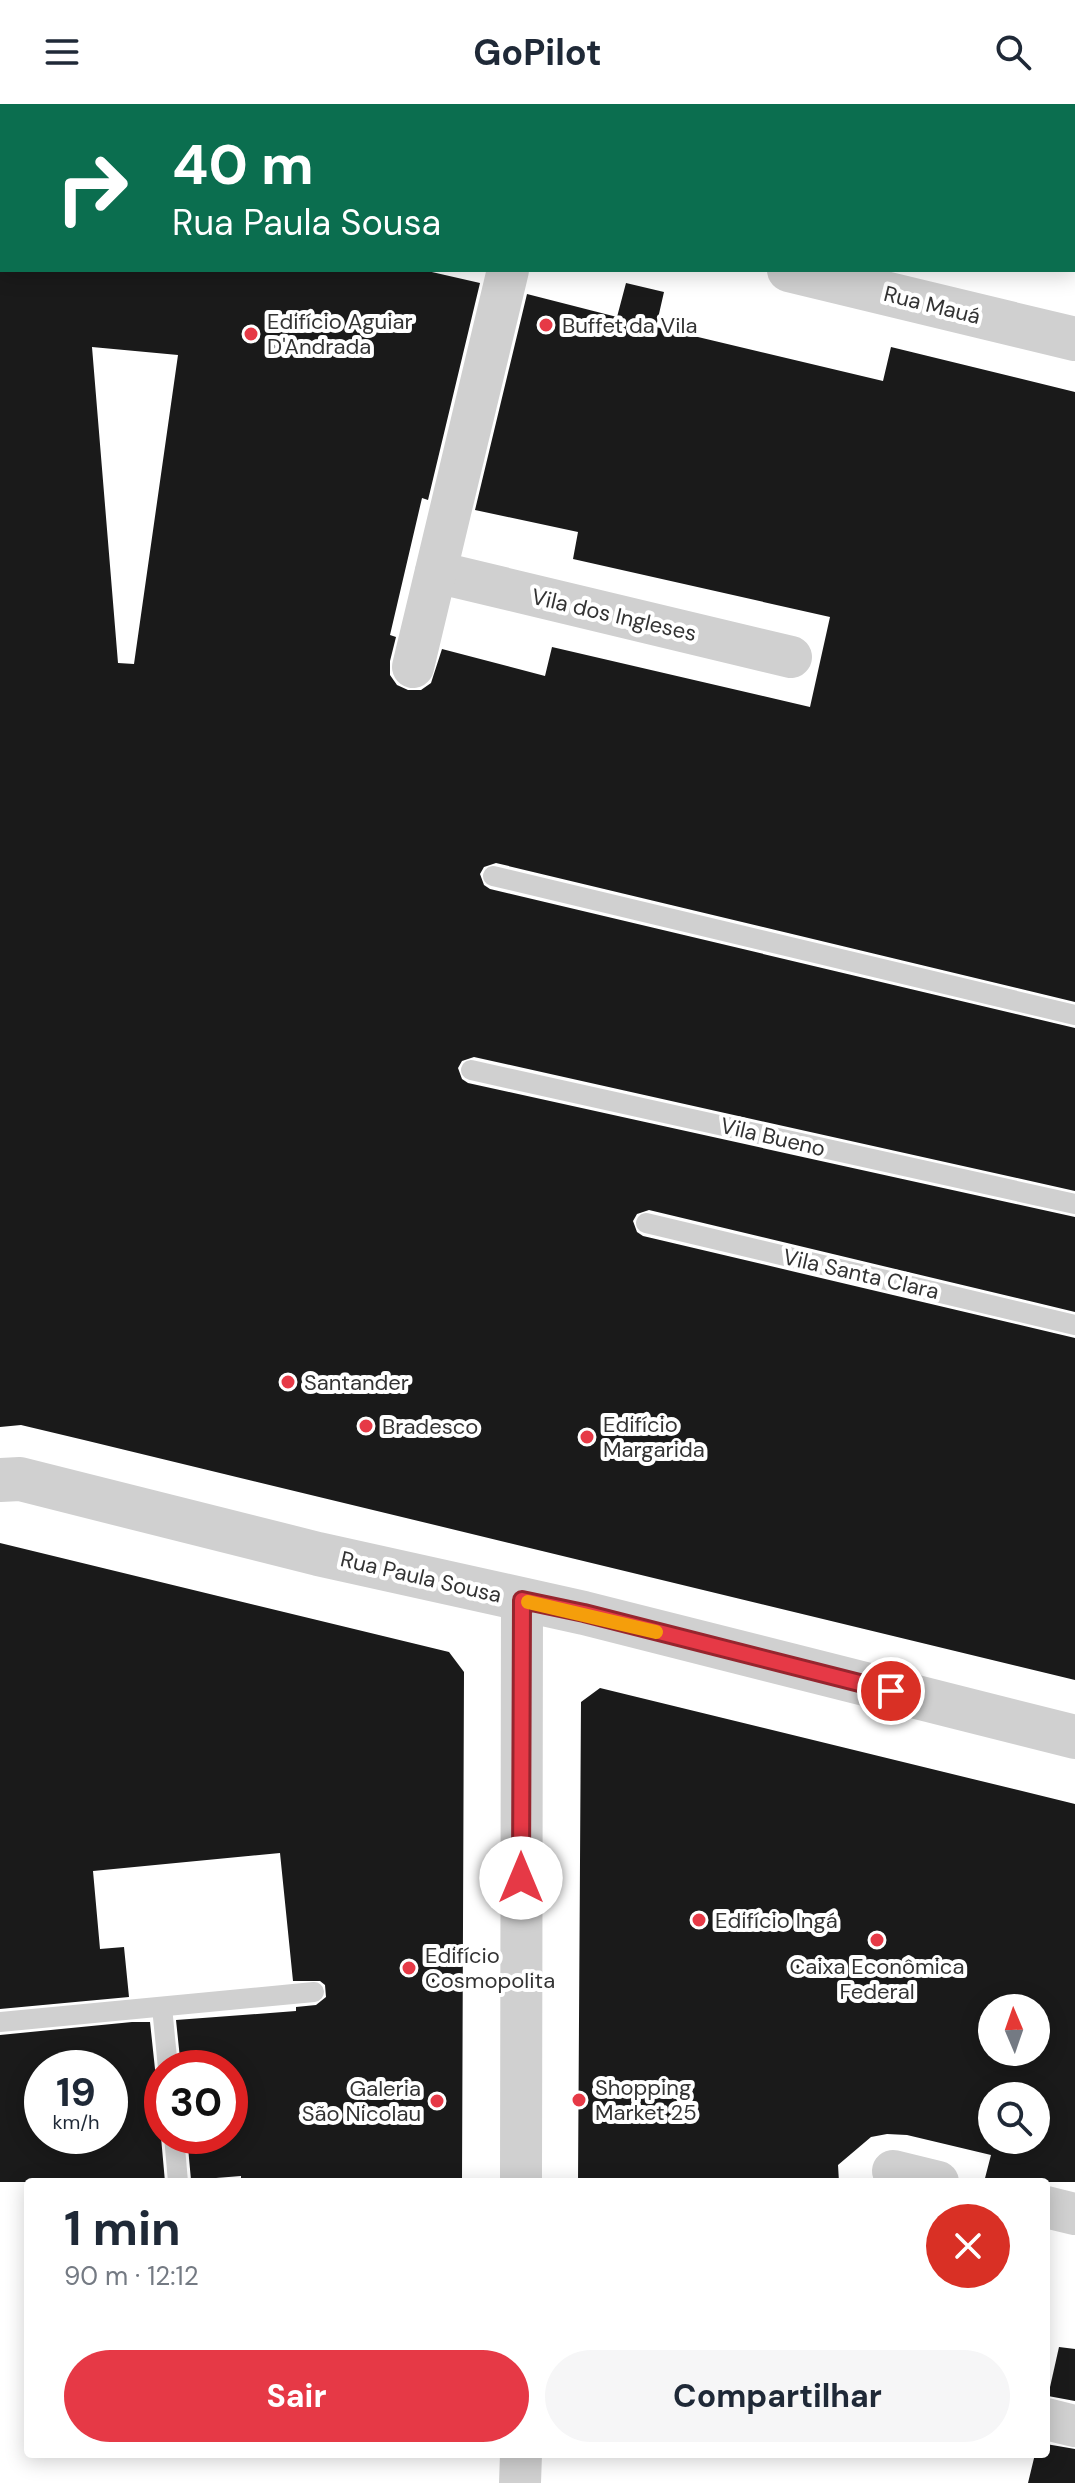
<!DOCTYPE html>
<html lang="pt">
<head>
<meta charset="utf-8">
<style>
  body { margin:0; font-family:"DM Sans",sans-serif; background:#f6f6f7; color:#1f2937; height:100vh; display:flex; flex-direction:column; font-size:30px; white-space:nowrap }
  * { box-sizing:border-box; margin:0 }
  p { font-size:26px; color:#747a83 }
  .icon { flex:none; width:44px; height:44px; fill:none; stroke:currentColor; stroke-width:2; stroke-linecap:round; stroke-linejoin:round }
  .map { position:relative; flex:1; overflow:hidden }
  .drawer { position:absolute; left:24px; top:2074px; width:1026px; height:280px; display:flex; flex-direction:column; background:#fff; border-radius:8px; box-shadow:0 4px 20px #0003 }
  .drawer>* { flex:none }
  .guide { position:absolute; left:0px; top:0px; width:1076px; height:168px; box-shadow:0 4px 20px #0003; background:#0b6e4f; color:#fff; overflow:hidden }
  .needle { width:52px; rotate:358deg }
  .tools { position:absolute; left:978px; top:1890px; display:grid; gap:16px }
  .tools a { display:grid; place-items:center; width:72px; height:72px; border-radius:50%; background:#fff; box-shadow:0 4px 20px #0003; font-size:40px }
  .speed { position:absolute; left:24px; top:1946px; display:flex; gap:16px; font-size:40px; font-weight:700; text-align:center }
  .speed>* { display:grid; place-content:center; width:104px; height:104px; border-radius:50%; background:#fff; box-shadow:0 4px 20px #0003; line-height:1 }
  .speed small { font-size:20px; font-weight:400 }
  .speed .limit { border:12px solid #d22; background:#fff; color:#111 }
  .pin { position:absolute; display:grid; place-items:center; width:68px; height:68px; color:#fff; margin:-34px; border:4px solid #fff; border-radius:50%; box-shadow:0 2px 8px #0007 }
  .me { position:absolute; width:88px; margin:-44px; rotate:0deg; stroke-linejoin:round; filter:drop-shadow(0 0 6px #0008) }
  .turn { display:flex; align-items:center; gap:28px; height:168px; padding:0 40px; font-size:36px }
  .turn .icon { width:104px; height:104px; stroke-width:2.5 }
  .turn b { display:block; font-size:56px; line-height:68px }
  .round { display:grid; place-items:center; flex:none; width:84px; height:84px; border-radius:42px; background:#f6f6f7 }
  .head { display:flex; align-items:center; justify-content:space-between; height:136px; padding:0 40px }
  h1 { font-size:48px; font-weight:700; line-height:60px }
  .action { display:flex; gap:16px; margin-top:auto; padding:16px 40px }
  .action a { flex:1; height:92px; border-radius:48px; background:#e63946; color:#fff; font-size:32px; font-weight:700; line-height:92px; text-align:center }
  .action a+a { background:#f6f6f7; color:#1f2937 }
  header { display:flex; justify-content:space-between; align-items:center; height:104px; padding:0 40px; background:#fff; font-size:36px; font-weight:700 }
  .map>svg:first-child { display:block }
  .building { fill:#1a1a1a; fill-rule:evenodd }
  .lines { fill:none; stroke-linecap:round; stroke-linejoin:round }
  .service { stroke:#d0d0d0; stroke-width:20 }
  .minor { stroke:#d0d0d0; stroke-width:42 }
  .tertiary { stroke:#d0d0d0; stroke-width:44 }
  .rail-casing { stroke:#888; stroke-width:9 }
  .rail { stroke:#fff; stroke-width:6; stroke-dasharray:18; stroke-linecap:butt }
  .route-casing { stroke:#96252e; stroke-width:20 }
  .route { stroke:#e63946; stroke-width:14 }
  .slow { stroke:#f59e0b; stroke-width:14 }
  .poi-dot { fill:#e63946; stroke:#fff; stroke-width:3 }
  .labels { text-anchor:middle; dominant-baseline:central; stroke-width:8; stroke-linejoin:round; paint-order:stroke }
  .street-label { font-size:22px; fill:#333; stroke:#fff }
  .poi-label { font-size:22px; fill:#333; stroke:#fff; text-anchor:start }
</style>
</head>
<body>
<header><svg class="icon" aria-label="menu" viewBox="0 0 24 24"><path d="M4 6h16M4 12h16M4 18h16"/></svg>GoPilot<svg class="icon" aria-label="search" viewBox="0 0 24 24"><circle cx="10" cy="10" r="6"/><path d="M15 15l6 6"/></svg></header>
<div class="map">
<svg width="1075" height="2379" viewBox="0 0 1075 2379">
  <rect width="100%" height="100%" fill="#fff"/>
  <g class="building">
    <path d="M0,166H423L480,179L428,396L422,394L390,531L396,533L390,557V571L397,581L408,586H421L431,579L442,545L545,572L552,543L810,603L830,513L573,455L578,428L475,406L527,190L617,213L626,179L664,188L656,223L883,277L891,243L1075,288V898L496,759L484,763L480,770L484,781L490,785L1075,924V1087L474,953L462,957L458,964L462,975L468,979L1075,1113V1208L649,1106L637,1110L633,1117L637,1128L643,1132L1075,1234V1576L84,1336L21,1321L0,1323ZM92,243L178,251L134,560L118,559Z"/>
    <path d="M0,1439L449,1548L464,1568L462,2078H241V2072L191,2076L187,2032H230V1964H181L176,1916L296,1907V1903L316,1901L326,1893L325,1881L320,1877H293L280,1749L93,1767L100,1845L124,1843L129,1893L0,1905Z"/>
    <path d="M600,1584L1075,1700V2078H984L991,2051L907,2031L887,2030L871,2033L838,2061L839,2078H578L581,1598ZM992,1904H1036V1948H992ZM992,1992H1036V2036H992Z"/>
    <path d="M132,1918H150L155,1965L162,1975L161,2033L165,2078H0V1931ZM42,1964H110V2032H42Z"/>
    <path d="M1059,2243L1075,2245V2297L1048,2292Z"/>
    <path d="M1046,2340L1075,2345V2379H1028L1035,2350H1046Z"/>
  </g>
  <g class="lines">
    <g class="service">
      <path d="M493,772L1075,911"/>
      <path d="M471,966L1075,1100"/>
      <path d="M646,1119L1075,1221"/>
      <path d="M162,1903L168,1964"/>
      <path d="M0,1918L314,1888"/>
      <path d="M174,2032L178,2078"/>
    </g>
    <g class="minor">
      <path d="M436,468L791,553"/>
      <path d="M413,563L508,166"/>
      <path d="M893,2067L938,2078"/>
      <path d="M521,2078L522,1496"/>
      <path d="M1046,2103L1075,2110"/>
      <path d="M1046,2315L1075,2322"/>
      <path d="M520,2379L521,2350"/>
    </g>
    <g class="tertiary">
      <path d="M105,0L113,2"/>
      <path d="M789,166L1075,235"/>
      <path d="M0,1376L20,1375L318,1450L584,1509L1075,1633"/>
    </g>
    <g class="rail-casing">
      <g id="rail">
        <path d="M527,0L536,2"/>
        <path d="M619,0L627,2"/>
        <path d="M787,0L795,2"/>
        <path d="M929,0L936,2"/>
        <path d="M1074,37L1075,38"/>
        <path d="M1074,72H1075"/>
        <path d="M1074,110H1075"/>
        <path d="M1074,144H1075"/>
      </g>
    </g>
    <use href="#rail" class="rail"/>
  </g>
  <g class="lines">
    <g class="route-casing">
      <path id="route" d="M521,1774L522,1496L584,1509L891,1587"/>
    </g>
    <use href="#route" class="route"/>
    <path class="slow" d="M528,1498L656,1528"/>
  </g>
  <g class="poi-dot">
    <circle cx="546" cy="221" r="8"/>
    <circle cx="251" cy="230" r="8"/>
    <circle cx="288" cy="1278" r="8"/>
    <circle cx="366" cy="1322" r="8"/>
    <circle cx="587" cy="1333" r="8"/>
    <circle cx="699" cy="1816" r="8"/>
    <circle cx="877" cy="1836" r="8"/>
    <circle cx="409" cy="1864" r="8"/>
    <circle cx="579" cy="1996" r="8"/>
    <circle cx="437" cy="1997" r="8"/>
  </g>
  <g class="labels">
    <g class="street-label">
      <text transform="translate(932 201) rotate(14)">Rua Mauá</text>
      <text transform="translate(614 511) rotate(13)">Vila dos Ingleses</text>
      <text transform="translate(773 1033) rotate(13)">Vila Bueno</text>
      <text transform="translate(861 1170) rotate(13)">Vila Santa Clara</text>
      <text transform="translate(421 1473) rotate(13)">Rua Paula Sousa</text>
    </g>
    <g class="poi-label">
      <text x="267" y="217">Edifício Aguiar<tspan x="267" dy="25">D'Andrada</tspan></text>
      <text x="562" y="221">Buffet da Vila</text>
      <text x="304" y="1278">Santander</text>
      <text x="603" y="1320">Edifício<tspan x="603" dy="25">Margarida</tspan></text>
      <text x="382" y="1322">Bradesco</text>
      <text x="715" y="1816">Edifício Ingá</text>
      <text x="425" y="1851">Edifício<tspan x="425" dy="25">Cosmopolita</tspan></text>
      <text x="877" y="1862" text-anchor="middle">Caixa Econômica<tspan x="877" dy="25">Federal</tspan></text>
      <text x="595" y="1983">Shopping<tspan x="595" dy="25">Market 25</tspan></text>
      <text x="421" y="1984" text-anchor="end">Galeria<tspan x="421" dy="25">São Nicolau</tspan></text>
    </g>
  </g>
</svg>
<div class="tools">
<a><svg class="needle" viewBox="-14 -14 28 28"><path d="M0-13l5 13h-10z" fill="#e53935"/><path d="M0 13l5-13h-10z" fill="#747a83"/></svg></a>
<a><svg class="icon" aria-label="search" viewBox="0 0 24 24"><circle cx="10" cy="10" r="6"/><path d="M15 15l6 6"/></svg></a>
</div>
<div class="speed"><div>19<small>km/h</small></div><div class="limit">30</div></div>
<div class="pin" style="left:891px;top:1587px;background:#d93025"><svg class="icon" aria-label="arrive" viewBox="0 0 24 24"><path d="M6 21V4h12l-3 4 3 4H6"/></svg></div>
<svg class="me" style="left:521px;top:1774px" viewBox="-20 -20 40 40"><circle r="19" fill="#fff"/><path d="M0-13L10 11 0 6-10 11z" fill="#e63946"/></svg>
<div class="guide">
<div class="turn"><svg class="icon" aria-label="right" viewBox="0 0 24 24"><path d="M7 20v-9h11M14 6l5 5-5 5"/></svg><div><b>40 m</b>Rua Paula Sousa</div></div>
</div>
<section class="drawer">
<div class="head"><div><h1>1 min</h1><p>90 m · 12:12</p></div><a class="round" style="background:#d93025;color:#fff"><svg class="icon" aria-label="close" viewBox="0 0 24 24"><path d="M6 6l12 12M18 6L6 18"/></svg></a></div>
<div class="action"><a>Sair</a><a>Compartilhar</a></div>
</section>
</div>
</body>
</html>
